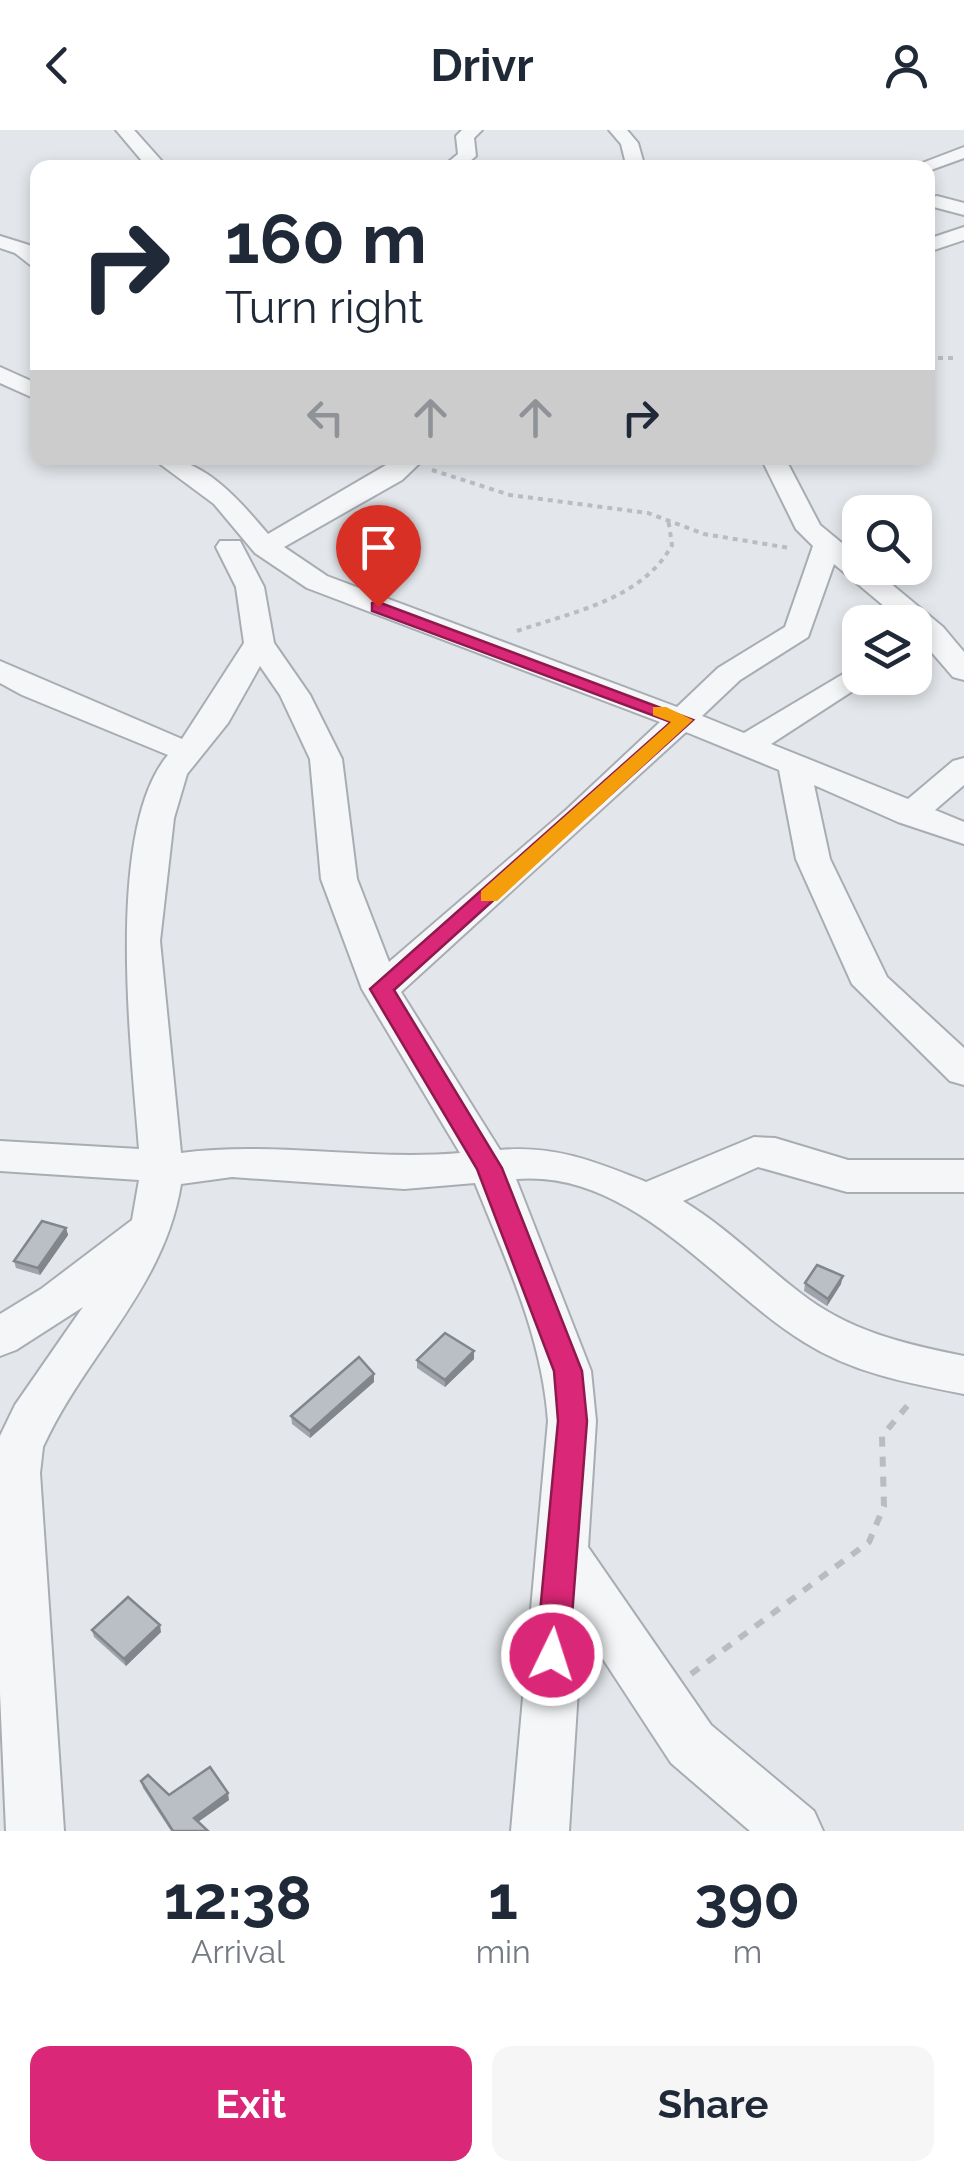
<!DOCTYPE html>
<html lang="en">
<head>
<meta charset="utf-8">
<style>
  body { margin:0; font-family:Raleway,sans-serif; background:#f6f6f7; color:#1f2937; height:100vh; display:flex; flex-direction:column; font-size:38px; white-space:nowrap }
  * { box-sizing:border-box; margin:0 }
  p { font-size:32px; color:#747a83 }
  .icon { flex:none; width:55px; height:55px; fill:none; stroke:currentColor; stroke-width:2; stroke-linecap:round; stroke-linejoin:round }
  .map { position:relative; height:1701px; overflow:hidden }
  .side { display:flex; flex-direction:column; background:#fff; flex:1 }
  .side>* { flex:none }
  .hud { position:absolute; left:30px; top:30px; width:905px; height:305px; border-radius:20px; box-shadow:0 5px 15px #0003; background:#fff; color:#1f2937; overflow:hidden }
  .buttons { position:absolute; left:842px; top:365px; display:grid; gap:20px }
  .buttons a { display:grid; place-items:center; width:90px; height:90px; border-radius:20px; background:#fff; box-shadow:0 5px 15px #0003; font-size:50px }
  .pin { position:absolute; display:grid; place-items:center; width:85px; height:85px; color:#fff; margin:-102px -42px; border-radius:50% 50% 50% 0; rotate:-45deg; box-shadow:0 0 10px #0007 }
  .pin .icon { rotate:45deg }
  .me { position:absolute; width:110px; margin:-55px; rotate:4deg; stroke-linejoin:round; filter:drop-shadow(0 0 8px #0008) }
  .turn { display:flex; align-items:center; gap:35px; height:210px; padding:0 30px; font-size:45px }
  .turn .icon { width:130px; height:130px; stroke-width:2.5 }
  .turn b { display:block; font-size:70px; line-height:85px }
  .lanes { display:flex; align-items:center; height:95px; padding:0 30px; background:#0003; justify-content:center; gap:50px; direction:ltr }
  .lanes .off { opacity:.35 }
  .eta { display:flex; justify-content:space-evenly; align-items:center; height:170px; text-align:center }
  .eta b { font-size:60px; font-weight:700; line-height:70px }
  .action { display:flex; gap:20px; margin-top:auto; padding:20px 30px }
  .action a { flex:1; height:115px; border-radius:20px; background:#db2777; color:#fff; font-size:40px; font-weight:700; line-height:115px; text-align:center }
  .action a+a { background:#f6f6f7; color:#1f2937 }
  header { display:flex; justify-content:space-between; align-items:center; height:130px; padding:0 30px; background:#fff; font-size:45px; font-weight:700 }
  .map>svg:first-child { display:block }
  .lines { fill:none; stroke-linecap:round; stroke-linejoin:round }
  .minor-casing { stroke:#a8adb4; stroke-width:4 }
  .path-far1 { stroke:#b9bcc1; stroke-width:4; stroke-dasharray:5 5; stroke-linecap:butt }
  .path { stroke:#b9bcc1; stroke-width:6; stroke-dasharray:10 10; stroke-linecap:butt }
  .minor { fill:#f5f6f8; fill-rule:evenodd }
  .wall { fill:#a0a4aa }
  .shaded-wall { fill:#82868b }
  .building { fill:#babfc6; stroke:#82868b; stroke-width:2.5 }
  .route { fill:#db2777; stroke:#8e194d; stroke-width:2.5 }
  .slow { fill:#f59e0b }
</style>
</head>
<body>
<header><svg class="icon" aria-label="back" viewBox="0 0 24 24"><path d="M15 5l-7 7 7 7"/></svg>Drivr<svg class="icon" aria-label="person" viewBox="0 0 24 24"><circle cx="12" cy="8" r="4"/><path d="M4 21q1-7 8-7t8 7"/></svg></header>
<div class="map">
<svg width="964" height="1701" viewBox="0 0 964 1701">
  <rect width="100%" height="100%" fill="#e3e6ea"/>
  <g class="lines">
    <g class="minor-casing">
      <g id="minor">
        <path d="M116,0H134L168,38H148Z"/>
        <path d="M462,0H482L474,8L476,26L462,38H441L458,24L456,6Z"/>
        <path d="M609,0H627L638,13L645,38H627L621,14Z"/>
        <path d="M964,17V28L928,41L909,38Z"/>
        <path d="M937,66L964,73V85L930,76V68Z"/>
        <path d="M964,97V110L928,122V109Z"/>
        <path d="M0,106L29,115L38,123V141L15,123L0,118Z"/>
        <path d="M0,237L38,254V270L0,253Z"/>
        <path d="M152,328C202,325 237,368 268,404L398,328H425L402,350L284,417L327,446L677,577L718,538L785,497L813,416L796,399L761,328H785L820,395L860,428V438H872L943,497L964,522V550L953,547L915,503V492H903L834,434L808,507L740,550L702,586L744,603L860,534V548L871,549L771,614L908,669L953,631L964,628V655L935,680L964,692V714L898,692L814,655L830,729L887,847L964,918V955L950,951L852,854L796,729L779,640L686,602L401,862L500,1020C555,1015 596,1032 646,1052L754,1007L775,1008L848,1030H964V1062H847L758,1037L683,1071C726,1097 760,1132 799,1162C848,1201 904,1214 964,1226V1264C908,1253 853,1243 804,1212C716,1158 633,1039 516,1049L591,1241L596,1291L588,1417L711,1595L814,1681L823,1701H750L671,1633L582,1497L569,1701H511L548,1291C542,1206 506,1131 475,1053L404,1059L232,1047L181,1054C165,1157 85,1225 43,1317L40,1343L64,1701H6L0,1563V1306L15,1275L83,1177L16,1220L0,1226V1184L41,1159L132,1090L139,1050L0,1041V1011L139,1019C132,924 104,701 168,625L22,565L0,553V531L182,609L244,513L236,457L216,417L220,411H240L264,457L274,513L310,565L342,629L357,749L389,832L566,680L660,592L307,458L255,423L214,374ZM260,536L280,565L310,629L321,749L362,859L460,1023C367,1031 274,1011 181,1023L160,811L174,688L187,644L228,593Z"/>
      </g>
    </g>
    <g class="path-far1">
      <path d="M928,228H953"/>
      <path d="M432,340L510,365L648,383L704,404L790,418"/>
      <path d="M517,501C572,482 642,470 672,415L668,388"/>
    </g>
    <path class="path" d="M691,1544L869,1412L884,1376L882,1306L913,1269"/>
    <use href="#minor" class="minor"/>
  </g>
  <g class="wall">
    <path d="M66,1098L68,1105L40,1145L16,1138L14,1131Z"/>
    <path d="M805,1153L841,1154L827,1176L804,1161Z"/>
    <path d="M474,1221V1229L445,1257L417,1238V1230Z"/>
    <path d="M374,1252L310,1308L292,1294L291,1286Z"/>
    <path d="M92,1500L161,1502L126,1536L94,1507Z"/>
    <path d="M141,1651L169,1665L229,1670L198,1692L208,1701H171L143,1658Z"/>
  </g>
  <g class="shaded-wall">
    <path d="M66,1098L68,1105L40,1145L38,1138Z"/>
    <path d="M843,1146L841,1154L827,1176L828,1169Z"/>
    <path d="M474,1221V1229L445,1257V1250Z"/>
    <path d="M374,1244V1252L310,1308V1301Z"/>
    <path d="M160,1495L161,1502L126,1536L124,1529Z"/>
    <path d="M228,1663L229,1670L195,1694L194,1688Z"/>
  </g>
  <g class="building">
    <path d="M42,1091L66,1098L38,1138L14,1131Z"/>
    <path d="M817,1135L843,1146L828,1169L805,1153Z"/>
    <path d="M445,1203L474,1221L445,1250L417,1230Z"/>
    <path d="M359,1227L374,1244L310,1301L291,1286Z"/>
    <path d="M128,1467L160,1495L124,1529L92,1500Z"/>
    <path d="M210,1637L228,1663L194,1688L208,1701H173L141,1651L148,1645L169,1665Z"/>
  </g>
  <path class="route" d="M378,472L693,590L394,860L502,1038L582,1241L587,1291L569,1525L564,1536L552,1540L541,1536L536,1525L558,1291L554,1241L477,1039L370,859L671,592L372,481V473Z"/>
  <path class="slow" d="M653,577H666L693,590L497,771H481V761L671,592L653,585Z"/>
</svg>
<div class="buttons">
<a><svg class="icon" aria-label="search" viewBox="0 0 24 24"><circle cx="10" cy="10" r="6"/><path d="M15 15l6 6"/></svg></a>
<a><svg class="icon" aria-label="layers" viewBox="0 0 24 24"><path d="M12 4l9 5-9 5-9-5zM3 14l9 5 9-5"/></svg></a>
</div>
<div class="pin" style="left:378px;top:477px;background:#d93025"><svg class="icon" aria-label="arrive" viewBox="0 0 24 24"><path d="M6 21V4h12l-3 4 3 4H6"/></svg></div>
<svg class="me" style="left:552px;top:1525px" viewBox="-20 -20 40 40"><circle r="17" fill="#db2777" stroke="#fff" stroke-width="3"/><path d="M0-11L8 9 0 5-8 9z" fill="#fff"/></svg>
<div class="hud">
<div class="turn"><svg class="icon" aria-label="right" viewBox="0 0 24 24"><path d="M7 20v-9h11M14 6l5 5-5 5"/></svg><div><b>160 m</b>Turn right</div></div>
<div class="lanes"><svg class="icon off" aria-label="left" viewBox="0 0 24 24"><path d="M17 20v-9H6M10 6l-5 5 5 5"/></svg><svg class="icon off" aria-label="ahead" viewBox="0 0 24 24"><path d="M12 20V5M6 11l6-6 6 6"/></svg><svg class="icon off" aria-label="ahead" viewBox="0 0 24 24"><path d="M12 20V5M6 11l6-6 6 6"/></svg><svg class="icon" aria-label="right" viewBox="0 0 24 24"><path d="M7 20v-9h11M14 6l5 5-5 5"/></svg></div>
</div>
</div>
<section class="side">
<div class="eta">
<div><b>12:38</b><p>Arrival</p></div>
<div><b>1</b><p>min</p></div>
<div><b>390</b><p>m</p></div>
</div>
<div class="action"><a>Exit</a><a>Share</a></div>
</section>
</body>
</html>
